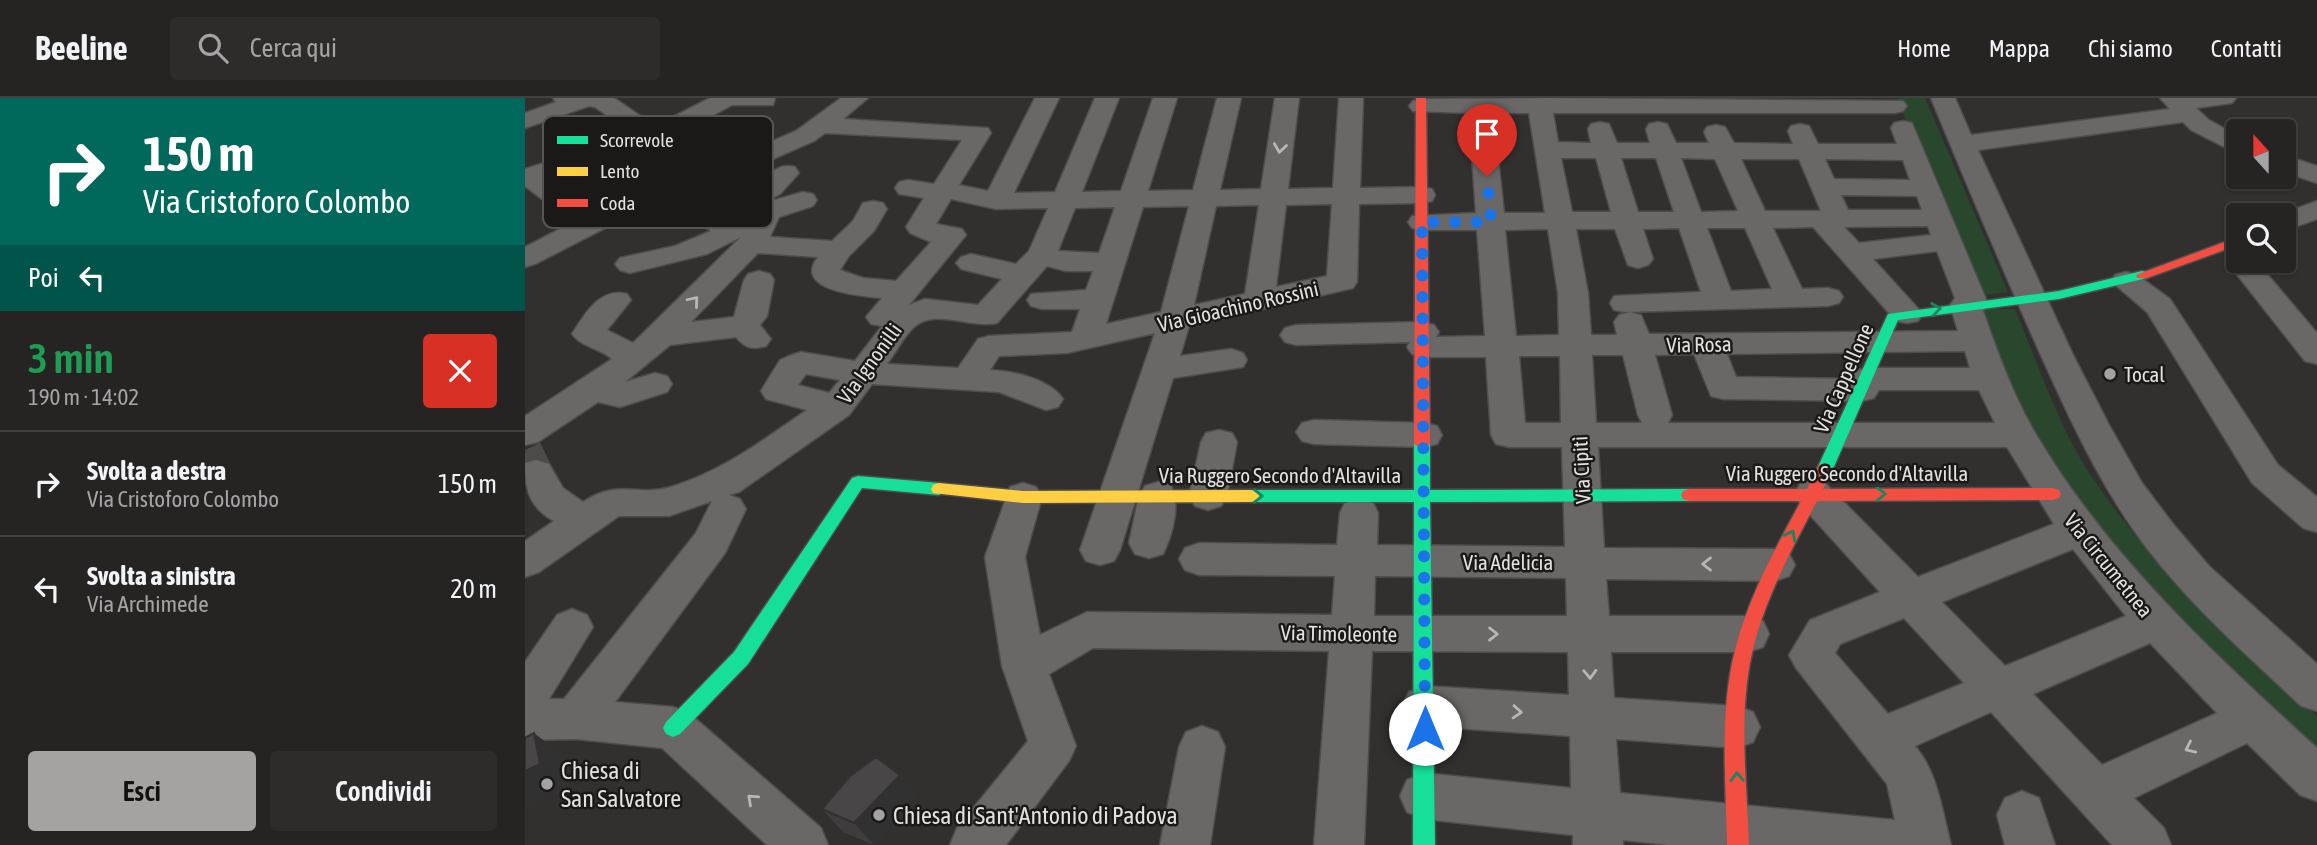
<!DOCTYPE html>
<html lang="it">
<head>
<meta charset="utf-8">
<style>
  body { margin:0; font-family:"Asap Condensed",sans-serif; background:#2e2c2b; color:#f1f3f6; height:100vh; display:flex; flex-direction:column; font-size:26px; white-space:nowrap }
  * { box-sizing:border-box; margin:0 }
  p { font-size:23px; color:#a4a4a6 }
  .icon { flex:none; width:38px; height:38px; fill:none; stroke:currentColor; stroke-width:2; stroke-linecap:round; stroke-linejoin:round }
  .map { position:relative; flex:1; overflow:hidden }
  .sheet { display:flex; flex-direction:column; background:#262423; width:525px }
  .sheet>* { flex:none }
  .guide { background:#00695c; color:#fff; overflow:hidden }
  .needle { width:46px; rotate:339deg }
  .controls { position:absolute; left:1701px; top:21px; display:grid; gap:14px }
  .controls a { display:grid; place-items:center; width:70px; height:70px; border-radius:7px; background:#262423; box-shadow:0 2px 5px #0004,0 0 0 2px #424141; font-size:35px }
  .pin { position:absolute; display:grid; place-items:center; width:60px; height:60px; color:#fff; margin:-72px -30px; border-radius:50% 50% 50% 0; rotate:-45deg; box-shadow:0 0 7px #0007 }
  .pin .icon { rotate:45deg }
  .me { position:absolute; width:77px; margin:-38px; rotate:0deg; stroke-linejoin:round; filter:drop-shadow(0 0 5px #0008) }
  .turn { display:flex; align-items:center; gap:24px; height:147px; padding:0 28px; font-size:32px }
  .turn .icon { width:91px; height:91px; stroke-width:2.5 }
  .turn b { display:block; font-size:49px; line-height:60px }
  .then { display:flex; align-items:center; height:66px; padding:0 28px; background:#0003; gap:14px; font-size:26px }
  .round { display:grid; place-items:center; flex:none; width:74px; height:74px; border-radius:7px; background:#2e2c2b }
  .headline { display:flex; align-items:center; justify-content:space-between; height:119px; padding:0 28px }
  h1 { font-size:42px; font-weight:600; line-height:52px; color:#1e9e55 }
  .button { display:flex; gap:14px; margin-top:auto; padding:14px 28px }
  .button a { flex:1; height:80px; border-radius:7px; background:#a4a3a1; color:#111; font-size:28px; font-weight:600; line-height:80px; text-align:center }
  .button a+a { background:#2e2c2b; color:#f1f3f6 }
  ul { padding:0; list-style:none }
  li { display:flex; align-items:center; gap:21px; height:105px; padding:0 28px; border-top:2px solid #424141 }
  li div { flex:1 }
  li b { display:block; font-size:26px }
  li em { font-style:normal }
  header { display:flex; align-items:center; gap:42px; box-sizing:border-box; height:98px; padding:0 35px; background:#262423; border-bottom:2px solid #424141 }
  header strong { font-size:33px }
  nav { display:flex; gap:38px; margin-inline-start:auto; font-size:24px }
  .search { width:490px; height:63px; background:#2e2c2b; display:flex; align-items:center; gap:18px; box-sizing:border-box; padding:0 24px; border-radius:7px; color:#a4a4a6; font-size:26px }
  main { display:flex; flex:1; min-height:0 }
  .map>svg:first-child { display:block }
  .green { fill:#28472c }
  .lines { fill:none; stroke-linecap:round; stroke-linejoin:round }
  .street-tunnel { stroke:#4c4b49; stroke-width:34; stroke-dasharray:34 18; stroke-linecap:butt }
  .street-casing { stroke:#4e4d4c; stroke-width:3 }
  .fast-casing { stroke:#4e4d4c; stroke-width:3 }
  .slow-casing { stroke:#4e4d4c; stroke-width:3 }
  .jam-casing { stroke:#4e4d4c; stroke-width:3 }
  .street { fill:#696867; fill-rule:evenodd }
  .fast { fill:#16e098; fill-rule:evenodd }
  .slow { fill:#ffcf43; fill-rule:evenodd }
  .jam { fill:#f24e42; fill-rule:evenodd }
  .wall { fill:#3e3c3c }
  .shaded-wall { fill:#323131 }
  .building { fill:#484646; stroke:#323131; stroke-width:2 }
  .oneway { stroke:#b8b7b5 }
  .oneway2 { stroke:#18865e }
  .route { stroke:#1a73e8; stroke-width:12; stroke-dasharray:0 21.6 }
  .poi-dot { fill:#a4a3a1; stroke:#1a1918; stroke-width:2.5 }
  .labels { text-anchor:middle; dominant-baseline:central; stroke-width:5; stroke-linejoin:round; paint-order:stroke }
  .street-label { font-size:21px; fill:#e2e1df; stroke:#1a1918 }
  .poi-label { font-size:21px; fill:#e2e1df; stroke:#1a1918; text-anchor:start }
  .near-poi-label { font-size:24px; fill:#e2e1df; stroke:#1a1918; text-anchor:start }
  .key { fill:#1a1918; stroke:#565554; stroke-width:2 }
  .key-label { font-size:19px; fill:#e2e1df }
</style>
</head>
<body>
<header>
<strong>Beeline</strong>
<div class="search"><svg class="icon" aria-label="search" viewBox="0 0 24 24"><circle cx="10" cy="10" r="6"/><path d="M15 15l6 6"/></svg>Cerca qui</div>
<nav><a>Home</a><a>Mappa</a><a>Chi siamo</a><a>Contatti</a></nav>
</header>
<main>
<section class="sheet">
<div class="guide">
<div class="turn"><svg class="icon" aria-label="right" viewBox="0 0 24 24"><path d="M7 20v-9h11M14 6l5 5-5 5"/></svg><div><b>150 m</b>Via Cristoforo Colombo</div></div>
<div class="then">Poi<svg class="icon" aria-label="left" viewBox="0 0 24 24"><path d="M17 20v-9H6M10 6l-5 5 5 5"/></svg></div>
</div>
<div class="headline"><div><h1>3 min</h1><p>190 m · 14:02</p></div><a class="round" style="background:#d93025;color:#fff"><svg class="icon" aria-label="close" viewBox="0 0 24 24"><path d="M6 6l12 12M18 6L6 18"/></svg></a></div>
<ul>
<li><svg class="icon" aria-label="right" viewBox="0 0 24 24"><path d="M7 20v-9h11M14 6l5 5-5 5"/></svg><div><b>Svolta a destra</b><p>Via Cristoforo Colombo</p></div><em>150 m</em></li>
<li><svg class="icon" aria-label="left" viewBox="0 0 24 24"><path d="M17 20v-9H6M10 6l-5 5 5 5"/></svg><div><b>Svolta a sinistra</b><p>Via Archimede</p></div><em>20 m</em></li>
</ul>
<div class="button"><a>Esci</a><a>Condividi</a></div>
</section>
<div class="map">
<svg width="1792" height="747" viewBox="0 0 1792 747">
  <rect width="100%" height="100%" fill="#32302f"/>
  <g class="green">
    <path d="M1372,0H1400L1483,194L1452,198Z"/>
    <path d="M1455,211H1490C1512,264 1535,332 1567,379C1628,470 1711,546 1792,618V662L1578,443L1500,322Z"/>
  </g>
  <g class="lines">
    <path class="street-tunnel" d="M0,352L11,375"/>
    <g class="street-casing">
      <g id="street">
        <path d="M28,0H89L130,28L185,0H250L248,7H207L153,36L168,52L189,68L271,33L316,0H343L318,21L463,30L466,35L434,87L463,93L510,0H534L489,95L530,94L570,0H594L557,94L596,93L628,0H652L623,93L668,92L692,0H716L695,92L736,91L750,0H774L763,91L808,90L814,0H838L835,90L897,89L907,91L910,97L907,103L897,105L834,106L832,184L828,190L664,228L655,258L706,251L718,255L722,262L718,269L648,280L595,452L589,463L575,467L561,463L555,452L630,235L542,255L474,258L465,272C488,273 525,281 538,301L533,309L521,312L474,294L347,286L324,317L214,394L204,397L215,401L221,411L200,455L90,604L148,609L164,615L296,730L303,747H242L137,650L51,641L0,642V564L32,517L47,511L62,517L68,529L24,601H39L171,435L187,403L144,418H94L14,474L0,479V443L29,423C4,409 0,392 0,365L11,362L24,366L38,390L58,404C94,380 113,399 146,389C198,373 238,342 282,312L241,301L236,293L255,262L264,258L276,254L330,263L357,228L346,226L341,219L357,200C334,198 267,192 293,159L233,155L166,224L209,219L219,182L223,176L234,173L245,176L249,182L242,218L235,227L246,241L241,248C227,252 220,250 211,239L145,247L100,284L130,275L142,278L147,286L142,294L95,309L73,304L13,344L0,347V318L87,261C75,250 56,249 47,236C60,216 75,189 102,196L106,202L82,232L108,245L216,139L182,156L105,175L95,172L90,166L95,160L150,148L186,133L145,102L90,125L10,166L0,169V149L58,119L17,101L0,88V71L108,36L70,9L64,8L0,30V15L31,4ZM300,35L437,42L409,86L383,82L374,84L370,90L374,96L399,100L381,129L385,135L406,144L371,183L338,180L315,172L324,158L349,133L362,111L358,105L348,103L338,105L328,123L307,143L245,139L254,119L288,108L292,102L288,96L278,94L250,102L247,100L255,96L274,75L270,69C250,64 243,81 227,89L207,79L289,43ZM133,44L162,73L226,111L225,123L206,121L157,85L148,83L80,109L35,89L24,81ZM426,101L471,111L523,110L504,153L491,166L446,156L436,159L431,165L436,171L477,181L453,207L400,201L384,207L441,137L437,131L411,126ZM807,106L802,178L751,189L761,107ZM734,107L720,196L669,207L691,108ZM664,108L636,214L581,226L618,109ZM590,109L574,155L533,153L550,110ZM522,168L541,173H568L561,192L506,196L502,202L506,208L517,211H555L547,234L464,238L453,241L433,270L362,266C371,254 378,240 388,230C409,209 446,231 472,225ZM281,276L315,282L304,295L273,287Z"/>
        <path d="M1025,0L1378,3L1382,8L1378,13L1370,15H1028L1033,44L1066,45L1063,31L1066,26L1075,24L1084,26L1092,45H1125L1121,31L1124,26L1133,24L1142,26L1151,45H1184L1179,34L1182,29L1191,27L1200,29L1209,45L1268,46L1263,33L1266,28L1275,26L1284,28L1293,46H1372L1366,30L1369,25L1378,23L1387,25L1463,206L1458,213C1474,258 1490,303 1515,343C1587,462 1690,557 1792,650V703L1775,697L1722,645L1609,700L1639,730L1646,747H1587L1466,614L1390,648C1413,675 1417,713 1426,747H1144L1098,742V747H1048V737L899,721L882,714L875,698L882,682L899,675L1046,690L1045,638L900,628L884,622L877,608L884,594L900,588L1044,597L1043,554L847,553L839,747H789L804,553L568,550L524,576L551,648L544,663L481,747H425L432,730L503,643L477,568L460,459L485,389L498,385L511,389L517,399L500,459L515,537L562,514L807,517L810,478L674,477L660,472L654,461L660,450L674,445L812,447L815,415L820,405L834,401L848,405L853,415L852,447L1040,449L1037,349H984L971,346L966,337L961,259H898L887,256L882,249L885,244L771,247L760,244L755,237L760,230L771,227L898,224L909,227L914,234L911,239L960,238L952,132H897L887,130L883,124L887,118L951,115L944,15L888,13L884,8L888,3L896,1ZM968,15H1004L1020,115H979ZM1036,60H1071L1086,114H1047ZM1096,60H1131L1149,114H1113ZM1156,60L1190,61L1213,113L1176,114ZM1216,61H1274L1296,113H1240ZM1300,61L1378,62L1385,82L1309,81ZM1316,97L1392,98L1397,112H1323ZM1403,128L1406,137L1334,145L1319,129ZM1288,129L1371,223L1382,225L1393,223L1398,216L1348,161L1412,153L1430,200L1425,207L1433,233L1124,236L1116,217L1105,214L1094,217L1089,224L1092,237H1066L1063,195L1051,131H1090L1103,167L1113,170L1123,167L1128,161L1118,131L1154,130L1176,194L1089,198L1085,205L1089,212L1100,214L1303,208L1314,205L1318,199L1314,193L1303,190L1277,191L1248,130ZM1182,130H1220L1247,191L1206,193ZM1023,131L1033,195L1034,237L991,238L980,132ZM1440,253L1445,270H1342L1330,273L1326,281L1211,279L1202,256ZM1169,256L1186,298L1198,301L1337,303L1349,300L1354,292H1454L1470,325H1143L1147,317L1130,257ZM1067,257H1098L1113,317L1117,325H1071ZM994,258H1035L1036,325H1000ZM1073,349H1482L1529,426L1393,479L1301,386L1288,382L1275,386L1269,396L1275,406L1355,494L1285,522L1264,557L1271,570L1362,686L1370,722L1095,695L1091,641L1212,650L1228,644L1235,629L1228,614L1212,608L1089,600L1086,554H1223L1238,549L1244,536L1238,523L1223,518H1084L1081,481L1250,483L1264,478L1270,467L1264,456L1250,451L1079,450ZM1548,451L1601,518L1480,568L1417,504ZM850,478L1041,480L1042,518H849ZM1379,520L1439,585L1363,616L1310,555L1315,546ZM1625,545L1692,615L1577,667L1508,596Z"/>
        <path d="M1406,0H1430L1446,37L1645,11L1635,0H1711L1707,5L1671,10L1684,22L1713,38V56L1666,32L1658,24L1453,52L1548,257L1584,327L1617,385L1648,426L1684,468L1792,566V613L1776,608C1722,557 1666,508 1621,449C1574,387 1542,315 1510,244C1474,163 1440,82 1406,0Z"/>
        <path d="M130,51L139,54L143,59L139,64L112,74L123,78L127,84L123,90C109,93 85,86 76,73L80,67Z"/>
        <path d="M1759,57L1792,68V85L1759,74Z"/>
        <path d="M1792,103V121L1759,133V117H1754Z"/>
        <path d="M1713,155V163H1731L1792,235V266L1780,263L1706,169L1701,163L1706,157Z"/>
        <path d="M1601,174L1612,177L1645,201L1753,367L1792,399V434L1778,430L1727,385L1622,214L1586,183L1590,177Z"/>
        <path d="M789,322L899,325L912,328L917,337L912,346L899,349L789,346L777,343L771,334L777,325Z"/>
        <path d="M694,332L707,335L712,344L702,398L696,408L683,412L670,408L664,398L676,344L681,335Z"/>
        <path d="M633,384L646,388C656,406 647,438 638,456L624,460L610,456L604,445L614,398L620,388Z"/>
        <path d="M677,628L693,634L700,649L685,747H635L654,649L661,634Z"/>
        <path d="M1497,693L1514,700L1530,747H1480L1472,717L1480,700Z"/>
      </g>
    </g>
    <g class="fast-casing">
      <g id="fast">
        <path d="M1617,173L1622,174V180L1534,201L1373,222L1308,371L1300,377L1294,375L1292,371L1363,216L1534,193Z"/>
        <path d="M897,341L905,346V392L1164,391L1170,393L1172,397L1170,401L1164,403L905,404L910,747H888L889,404H726L720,402L718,398L720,394L726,392H889V346Z"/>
        <path d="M333,378L414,385L422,391L414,397L337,390L223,566L155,636L148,639L141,636L138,630L141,624L209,554L327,380Z"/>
      </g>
    </g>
    <g class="slow-casing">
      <path id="slow" d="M414,385L498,393L726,392L732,394L734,398L732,402L726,404L498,405L408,395L406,391L408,387Z"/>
    </g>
    <g class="jam-casing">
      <g id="jam">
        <path d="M891,0H901L905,346L897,351L889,346Z"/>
        <path d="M1713,139V147L1622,180H1612L1611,177Z"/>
        <path d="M1300,365L1308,371L1298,391L1528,390L1534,392L1536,396L1534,400L1528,402L1292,403C1265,455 1236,507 1225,565C1214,625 1222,687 1224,747H1202C1201,687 1195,624 1207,565C1219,507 1248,455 1276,403H1164L1158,401L1156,397L1158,393L1164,391H1282L1294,367Z"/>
      </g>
    </g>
    <use href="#street" class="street"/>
    <use href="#fast" class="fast"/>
    <use href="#slow" class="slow"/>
    <use href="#jam" class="jam"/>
  </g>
  <path class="wall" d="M375,677L393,700L349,747L318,734L297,711Z"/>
  <g class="shaded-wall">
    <path d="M9,635L40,659L46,689L0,712V673Z"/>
    <path d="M375,677L393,700L349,747L329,725Z"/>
  </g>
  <g class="building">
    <path d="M9,635L15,666L0,673V640Z"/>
    <path d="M351,659L375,677L329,725L297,711L325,678Z"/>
  </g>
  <defs><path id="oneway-chevron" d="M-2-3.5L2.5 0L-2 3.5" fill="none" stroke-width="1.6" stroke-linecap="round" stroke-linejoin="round" transform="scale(1.75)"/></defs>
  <g class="oneway">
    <use href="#oneway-chevron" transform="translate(755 50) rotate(98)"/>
    <use href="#oneway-chevron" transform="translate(169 203) rotate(-50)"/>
    <use href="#oneway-chevron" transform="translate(1182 466) rotate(-180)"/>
    <use href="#oneway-chevron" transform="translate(968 536)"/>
    <use href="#oneway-chevron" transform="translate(1065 576) rotate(88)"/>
    <use href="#oneway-chevron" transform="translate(992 614) rotate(4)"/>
    <use href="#oneway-chevron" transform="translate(1665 650) rotate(155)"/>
    <use href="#oneway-chevron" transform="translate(227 701) rotate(-138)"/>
  </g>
  <g class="oneway2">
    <use href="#oneway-chevron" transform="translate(1411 211) rotate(-8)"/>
    <use href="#oneway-chevron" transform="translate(1356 396)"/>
    <use href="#oneway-chevron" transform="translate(733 398)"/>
    <use href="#oneway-chevron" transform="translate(1266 437) rotate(-62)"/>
    <use href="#oneway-chevron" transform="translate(1212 679) rotate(-91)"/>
  </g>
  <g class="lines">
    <path class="route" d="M900,631L897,124H966L962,78"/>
  </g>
  <g class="poi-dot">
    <circle cx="1585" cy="276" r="7"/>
    <circle cx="22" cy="686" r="7"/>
    <circle cx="354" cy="717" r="7"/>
  </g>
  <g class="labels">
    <g class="street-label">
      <text transform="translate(713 208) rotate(-13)">Via Gioachino Rossini</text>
      <text transform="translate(1174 246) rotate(-1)">Via Rosa</text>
      <text transform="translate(344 265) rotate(-54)">Via Ignonilli</text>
      <text transform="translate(1318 280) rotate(-66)">Via Cappellone</text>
      <text transform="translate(1056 372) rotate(-93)">Via Cipitì</text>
      <text x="1322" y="375">Via Ruggero Secondo d'Altavilla</text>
      <text x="755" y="377">Via Ruggero Secondo d'Altavilla</text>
      <text x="983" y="464">Via Adelicia</text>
      <text transform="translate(1584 467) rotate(51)">Via Circumetnea</text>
      <text transform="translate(814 535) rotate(1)">Via Timoleonte</text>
    </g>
    <g class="poi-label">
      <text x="1599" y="276">Tocal</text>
    </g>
    <g class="near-poi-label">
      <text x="36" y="672">Chiesa di<tspan x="36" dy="28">San Salvatore</tspan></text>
      <text x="368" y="717">Chiesa di Sant'Antonio di Padova</text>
    </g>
  </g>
  <rect x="18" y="18" width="230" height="112" rx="10" class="key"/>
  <rect x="32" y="38" width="31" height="8" fill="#16e098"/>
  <rect x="32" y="69" width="31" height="9" fill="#ffcf43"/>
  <rect x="32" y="101" width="31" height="8" fill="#f24e42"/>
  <g class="key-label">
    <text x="75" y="49">Scorrevole</text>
    <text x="75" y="80">Lento</text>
    <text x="75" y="112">Coda</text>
  </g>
</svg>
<div class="controls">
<a><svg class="needle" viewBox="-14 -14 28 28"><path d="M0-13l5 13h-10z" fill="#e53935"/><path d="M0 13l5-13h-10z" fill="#a4a4a6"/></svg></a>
<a><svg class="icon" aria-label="search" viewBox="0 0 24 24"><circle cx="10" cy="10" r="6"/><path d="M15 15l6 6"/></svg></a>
</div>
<div class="pin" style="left:962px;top:78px;background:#d93025"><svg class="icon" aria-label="arrive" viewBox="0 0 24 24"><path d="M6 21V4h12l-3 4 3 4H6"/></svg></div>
<svg class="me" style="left:900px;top:631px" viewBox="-20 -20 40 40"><circle r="19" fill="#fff"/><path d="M0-13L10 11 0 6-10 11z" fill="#1a73e8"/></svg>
</div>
</main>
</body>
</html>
